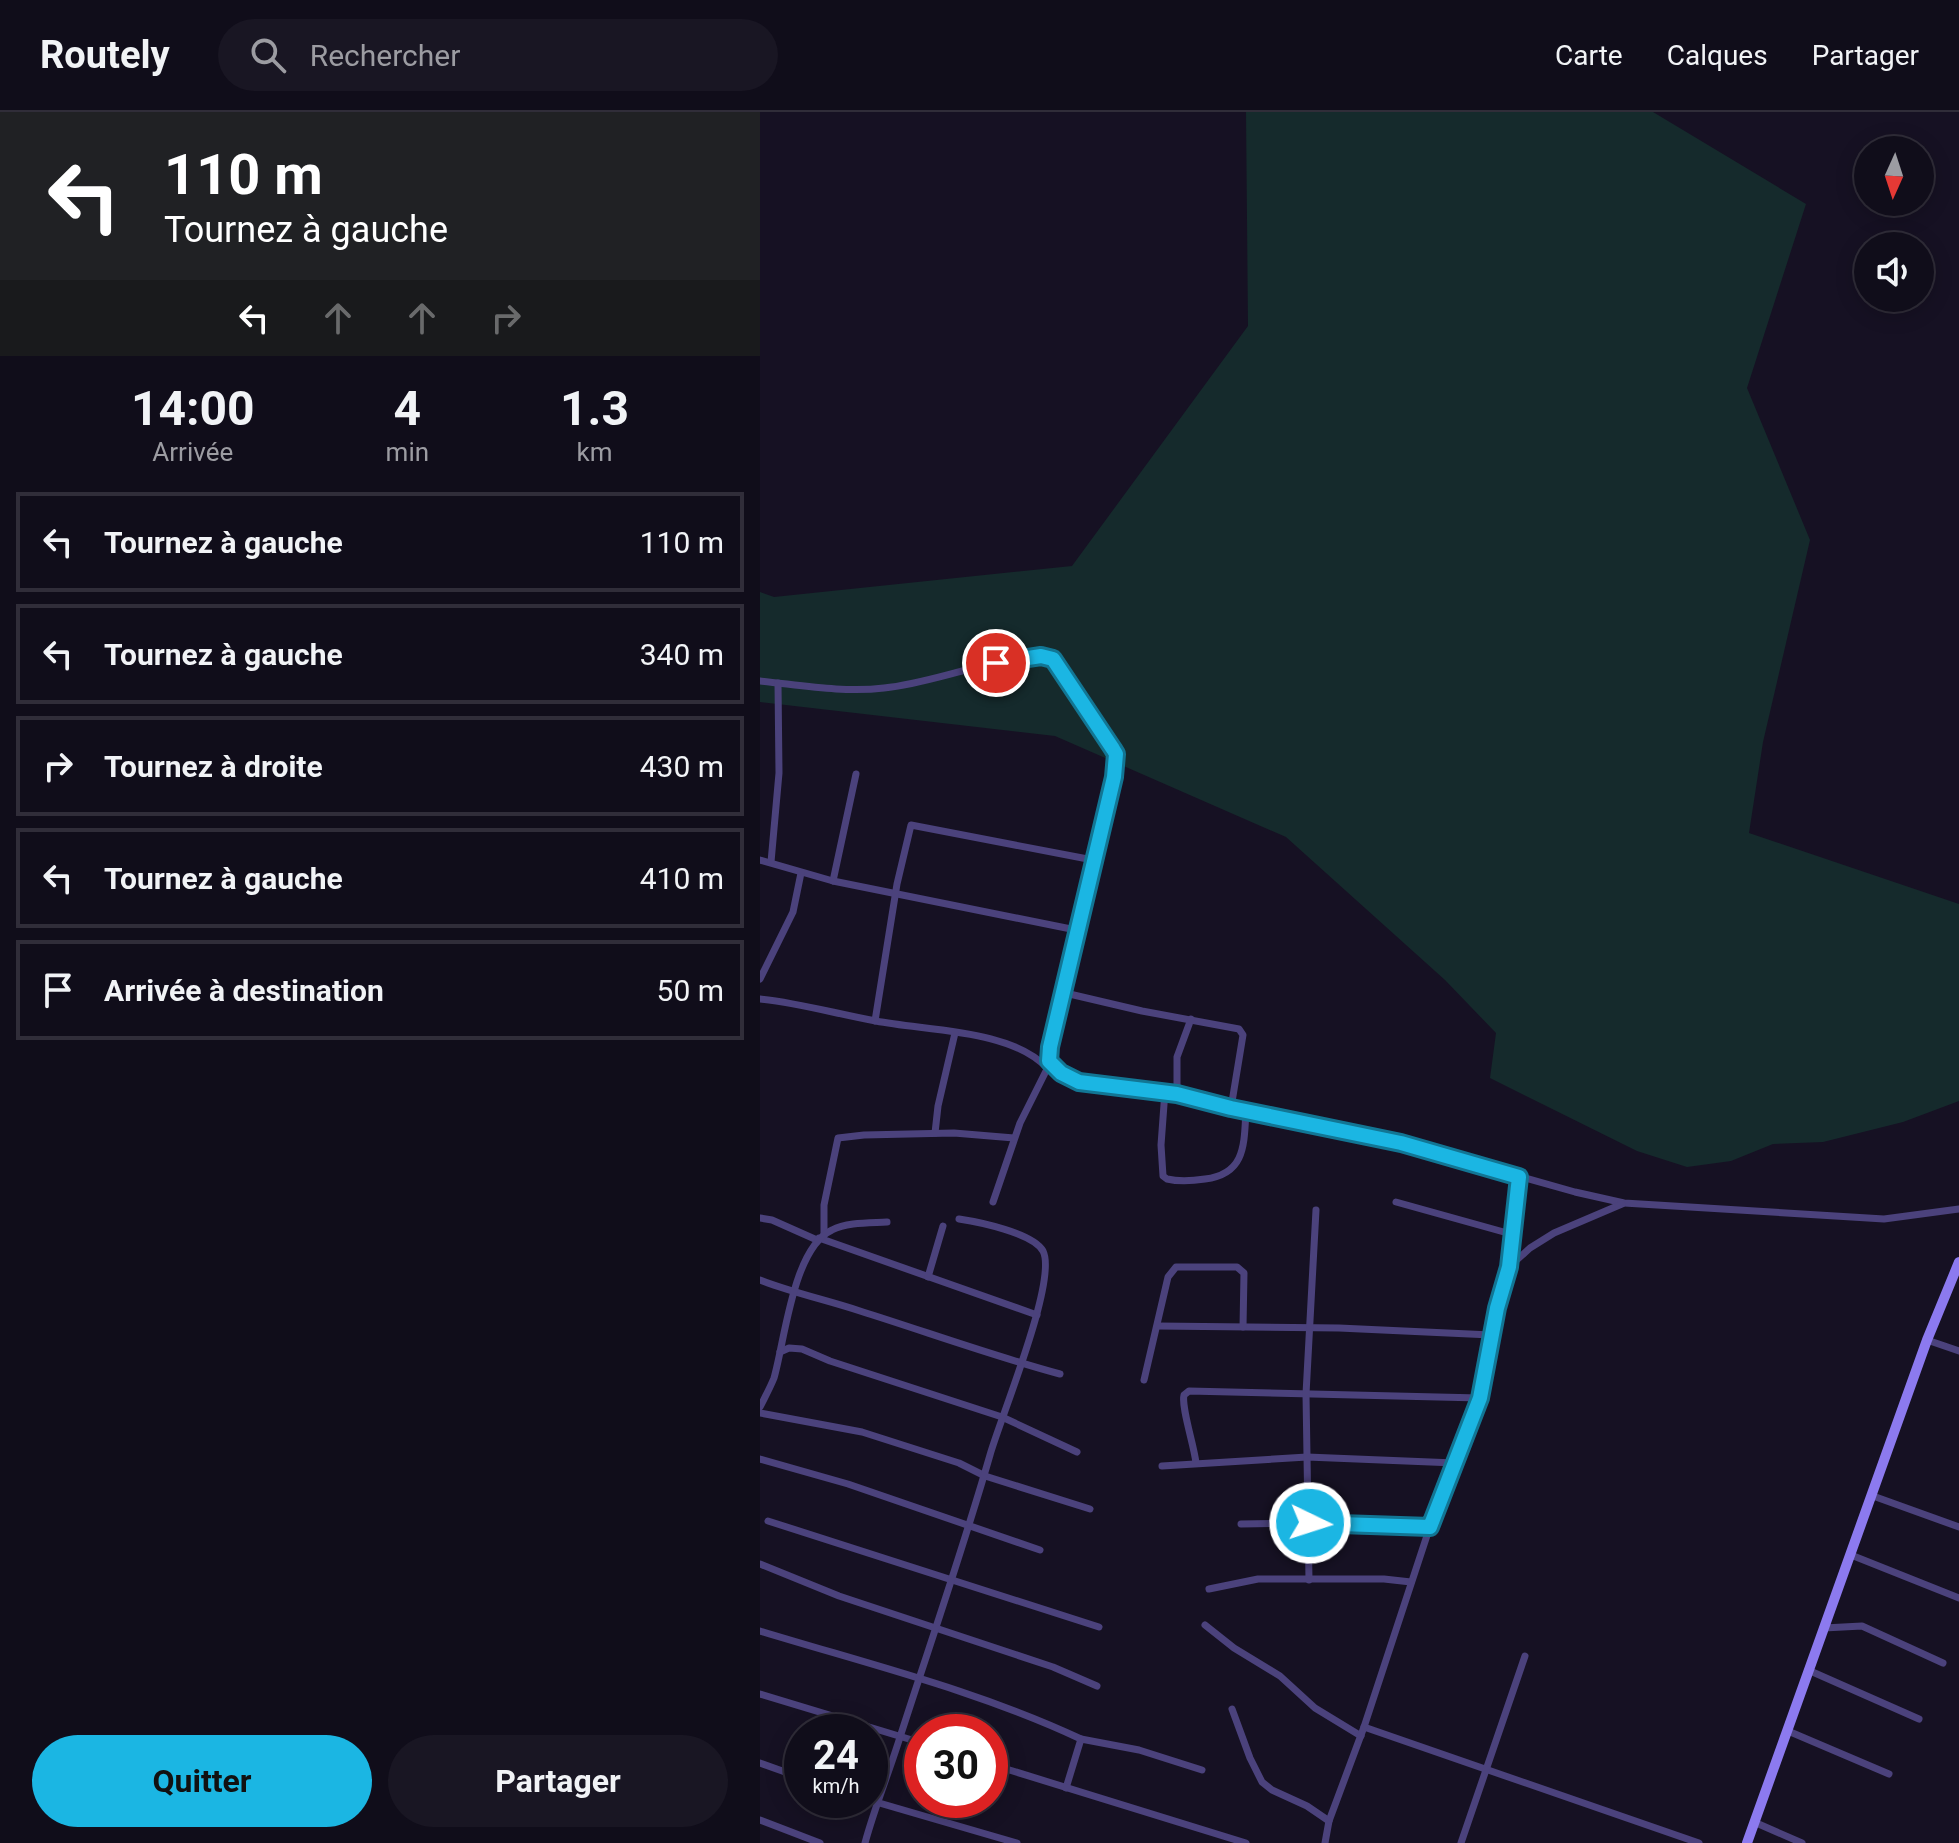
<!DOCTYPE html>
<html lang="fr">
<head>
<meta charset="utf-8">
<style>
  body { margin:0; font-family:Roboto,sans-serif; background:#191623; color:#f1f3f6; height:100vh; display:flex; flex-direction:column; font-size:30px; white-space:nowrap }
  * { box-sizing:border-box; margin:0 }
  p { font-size:26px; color:#9c9ca2 }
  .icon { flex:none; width:44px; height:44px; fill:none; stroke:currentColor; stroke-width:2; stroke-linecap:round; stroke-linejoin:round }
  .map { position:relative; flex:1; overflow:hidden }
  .side { display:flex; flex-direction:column; background:#100d1a; width:760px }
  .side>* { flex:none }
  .top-card { background:#202124; color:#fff; overflow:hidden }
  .needle { width:52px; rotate:183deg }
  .fabs { position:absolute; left:1094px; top:24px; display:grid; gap:16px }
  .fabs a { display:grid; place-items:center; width:80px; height:80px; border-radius:50%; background:#100d1a; box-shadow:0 4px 20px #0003,0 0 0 2px #302d39; font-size:40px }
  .speed { position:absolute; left:24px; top:1602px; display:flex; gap:16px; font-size:40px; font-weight:700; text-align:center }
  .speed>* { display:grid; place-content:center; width:104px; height:104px; border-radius:50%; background:#100d1a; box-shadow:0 4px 20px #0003,0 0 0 2px #302d39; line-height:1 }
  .speed small { font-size:20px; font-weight:400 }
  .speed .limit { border:12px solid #d22; background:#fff; color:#111 }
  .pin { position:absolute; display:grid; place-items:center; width:68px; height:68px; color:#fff; margin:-34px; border:4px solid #fff; border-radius:50%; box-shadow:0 2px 8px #0007 }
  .me { position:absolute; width:88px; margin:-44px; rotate:94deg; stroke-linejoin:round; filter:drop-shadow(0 0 6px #0008) }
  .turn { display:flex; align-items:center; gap:28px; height:168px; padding:0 32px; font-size:36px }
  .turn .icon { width:104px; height:104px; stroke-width:2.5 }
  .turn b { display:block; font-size:56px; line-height:68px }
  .lanes { display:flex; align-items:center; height:76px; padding:0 32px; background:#0003; justify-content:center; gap:40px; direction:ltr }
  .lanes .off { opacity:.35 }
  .eta { display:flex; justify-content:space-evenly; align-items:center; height:136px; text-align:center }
  .eta b { font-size:48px; font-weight:700; line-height:56px }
  .button { display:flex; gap:16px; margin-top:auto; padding:16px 32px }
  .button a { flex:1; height:92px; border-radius:48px; background:#1bb6e3; color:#111; font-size:32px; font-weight:700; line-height:92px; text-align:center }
  .button a+a { background:#191623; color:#f1f3f6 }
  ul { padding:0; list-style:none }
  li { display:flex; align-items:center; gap:24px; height:100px; margin:0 16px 12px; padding:0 16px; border:4px solid #302d39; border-radius:0px }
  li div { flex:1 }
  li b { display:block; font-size:30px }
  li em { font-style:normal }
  header { display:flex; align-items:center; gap:48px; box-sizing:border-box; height:112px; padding:0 40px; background:#100d1a; border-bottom:2px solid #302d39 }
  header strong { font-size:38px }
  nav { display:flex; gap:44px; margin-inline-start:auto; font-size:28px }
  .search { width:560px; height:72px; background:#191623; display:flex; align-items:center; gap:20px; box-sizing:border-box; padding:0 28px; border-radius:44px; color:#9c9ca2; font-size:30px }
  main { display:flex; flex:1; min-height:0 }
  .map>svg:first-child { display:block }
  .green { fill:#152a2c }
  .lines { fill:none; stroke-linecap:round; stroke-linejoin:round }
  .street { stroke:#4b427c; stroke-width:7 }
  .secondary { stroke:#8c7aef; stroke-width:10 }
  .route-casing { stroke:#127694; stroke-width:20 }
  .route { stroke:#1bb6e3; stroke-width:14 }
</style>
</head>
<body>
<header>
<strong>Routely</strong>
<div class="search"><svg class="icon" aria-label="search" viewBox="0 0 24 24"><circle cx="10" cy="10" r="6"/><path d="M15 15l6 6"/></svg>Rechercher</div>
<nav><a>Carte</a><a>Calques</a><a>Partager</a></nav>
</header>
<main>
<section class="side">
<div class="top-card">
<div class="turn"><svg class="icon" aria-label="left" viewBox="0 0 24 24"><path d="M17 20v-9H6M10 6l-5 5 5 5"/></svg><div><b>110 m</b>Tournez à gauche</div></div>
<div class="lanes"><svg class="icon" aria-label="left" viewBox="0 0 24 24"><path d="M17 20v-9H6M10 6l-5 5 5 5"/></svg><svg class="icon off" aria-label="ahead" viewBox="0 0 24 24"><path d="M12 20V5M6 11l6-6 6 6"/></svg><svg class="icon off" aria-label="ahead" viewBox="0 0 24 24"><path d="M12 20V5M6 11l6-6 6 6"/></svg><svg class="icon off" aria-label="right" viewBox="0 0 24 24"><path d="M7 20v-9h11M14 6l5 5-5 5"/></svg></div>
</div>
<div class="eta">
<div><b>14:00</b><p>Arrivée</p></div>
<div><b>4</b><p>min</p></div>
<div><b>1.3</b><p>km</p></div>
</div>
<ul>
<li><svg class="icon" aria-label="left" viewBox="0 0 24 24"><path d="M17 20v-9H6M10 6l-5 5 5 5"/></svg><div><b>Tournez à gauche</b></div><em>110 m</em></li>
<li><svg class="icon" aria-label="left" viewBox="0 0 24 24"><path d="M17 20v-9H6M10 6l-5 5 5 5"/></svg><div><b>Tournez à gauche</b></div><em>340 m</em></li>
<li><svg class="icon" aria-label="right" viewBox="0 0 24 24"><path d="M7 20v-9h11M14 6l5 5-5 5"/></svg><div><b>Tournez à droite</b></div><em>430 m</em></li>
<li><svg class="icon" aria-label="left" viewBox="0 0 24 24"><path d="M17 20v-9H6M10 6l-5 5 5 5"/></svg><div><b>Tournez à gauche</b></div><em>410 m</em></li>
<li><svg class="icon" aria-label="arrive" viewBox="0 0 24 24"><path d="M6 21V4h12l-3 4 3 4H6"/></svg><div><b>Arrivée à destination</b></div><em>50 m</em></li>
</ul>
<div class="button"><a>Quitter</a><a>Partager</a></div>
</section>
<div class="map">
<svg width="1199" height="1731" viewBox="0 0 1199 1731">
  <rect width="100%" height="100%" fill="#161123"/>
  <path class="green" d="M486,0H893L1046,92L987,276L1050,428L1003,630L989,721L1199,792V989L1143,1010L1063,1030L1013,1032L971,1049L927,1055L877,1039L730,966L736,921L685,868L526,725L295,624L0,590V480L14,485L312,454L488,214Z"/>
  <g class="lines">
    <g class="street">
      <path d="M0,569C40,573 84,581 124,576C154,573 185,563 214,556C233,552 284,537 298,551L332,608L353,637L356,648L354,665L290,935L289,949L301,961L319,970L405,979L641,1031L815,1080L864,1091L1124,1107L1199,1097"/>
      <path d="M0,748L73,769L316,818"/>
      <path d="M11,750L19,661L18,571"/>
      <path d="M73,769L96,662"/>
      <path d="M0,867L33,800L41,761"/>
      <path d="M301,880L382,899L479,917L483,923L471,996"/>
      <path d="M0,887C40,891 77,902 116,909C166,919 251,917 287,956"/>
      <path d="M115,909L137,772L151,713L333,748"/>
      <path d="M405,979L401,1033L403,1064L407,1067C420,1070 432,1069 445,1067C486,1062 484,1032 486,998"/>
      <path d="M417,982V945L431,907"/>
      <path d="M175,1021L178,994L195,921"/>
      <path d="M233,1090L260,1011L288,955"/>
      <path d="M636,1090L751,1122"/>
      <path d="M0,1106L12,1108L57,1128"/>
      <path d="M64,1122V1093L78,1026L104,1023L194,1021L254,1026"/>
      <path d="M59,1126L277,1203"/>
      <path d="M749,1155L759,1065"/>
      <path d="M168,1165L183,1114"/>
      <path d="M0,1168C33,1181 67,1188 100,1199C167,1220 233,1244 300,1262"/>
      <path d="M398,1214L579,1216L731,1223"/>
      <path d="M1167,1228L1199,1239"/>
      <path d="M20,1240L29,1236L42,1237L70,1249L242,1305L317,1340"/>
      <path d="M384,1268L408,1165L416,1155H477L484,1161L483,1215"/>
      <path d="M0,1295C5,1285 10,1276 14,1266C25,1228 33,1136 72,1118C87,1110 110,1111 127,1110"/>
      <path d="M0,1301L102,1320L199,1351L225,1364L330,1397"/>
      <path d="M0,1347L88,1372L280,1438"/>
      <path d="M436,1351C434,1333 421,1295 424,1283L429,1279L720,1286"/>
      <path d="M402,1354L547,1345L695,1351"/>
      <path d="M1113,1384L1199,1415"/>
      <path d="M8,1409L339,1515"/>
      <path d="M481,1412L550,1411L670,1415"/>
      <path d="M1091,1443L1199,1486"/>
      <path d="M0,1452L79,1484L293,1555L337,1574"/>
      <path d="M549,1468L546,1282L556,1098"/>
      <path d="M449,1477L498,1467H624L651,1470"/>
      <path d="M445,1513L474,1536L520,1564L555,1596L601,1624"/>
      <path d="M1064,1516L1102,1514L1183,1551"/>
      <path d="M0,1519C108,1552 219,1579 321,1627L306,1676"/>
      <path d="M1048,1558L1159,1607"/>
      <path d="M0,1582L162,1631"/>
      <path d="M472,1597L490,1646L502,1670L512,1678L547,1694L569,1709"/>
      <path d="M604,1615L939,1731"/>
      <path d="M1028,1619L1129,1662"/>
      <path d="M321,1627L379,1638L442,1658"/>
      <path d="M0,1651L42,1666"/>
      <path d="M230,1652L486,1731"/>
      <path d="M109,1688L257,1731"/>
      <path d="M0,1708L60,1731"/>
      <path d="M994,1710L1042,1731"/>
      <path d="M105,1731C115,1694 130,1658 141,1622C171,1529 203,1437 230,1343C240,1307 298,1168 283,1139C273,1121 219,1110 199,1107"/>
      <path d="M565,1731L569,1709L604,1615L679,1387L717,1297L737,1196L749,1155L770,1136L794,1121L862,1092"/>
      <path d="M701,1731L765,1544"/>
    </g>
    <path class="secondary" d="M987,1731L1167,1228L1199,1150"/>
  </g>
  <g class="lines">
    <g class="route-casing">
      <path id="route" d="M236,551L281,544L293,547L353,637L356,642L354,665L290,935L289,949L301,961L319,970L417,982L471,996L641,1031L759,1065L749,1155L737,1196L720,1286L670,1415L550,1411"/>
    </g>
    <use href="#route" class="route"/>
  </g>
</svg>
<div class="fabs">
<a><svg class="needle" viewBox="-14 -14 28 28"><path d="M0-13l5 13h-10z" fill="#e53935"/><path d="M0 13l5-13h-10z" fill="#9c9ca2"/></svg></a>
<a><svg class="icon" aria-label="sound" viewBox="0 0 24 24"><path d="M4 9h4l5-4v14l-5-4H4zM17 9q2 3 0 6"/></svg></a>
</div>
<div class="speed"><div>24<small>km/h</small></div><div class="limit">30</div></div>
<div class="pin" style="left:236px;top:551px;background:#d93025"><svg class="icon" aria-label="arrive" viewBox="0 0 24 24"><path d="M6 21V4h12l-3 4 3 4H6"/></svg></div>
<svg class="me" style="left:550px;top:1411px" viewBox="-20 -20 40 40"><circle r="17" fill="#1bb6e3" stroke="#fff" stroke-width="3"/><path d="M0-11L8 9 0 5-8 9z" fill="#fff"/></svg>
</div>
</main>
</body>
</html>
